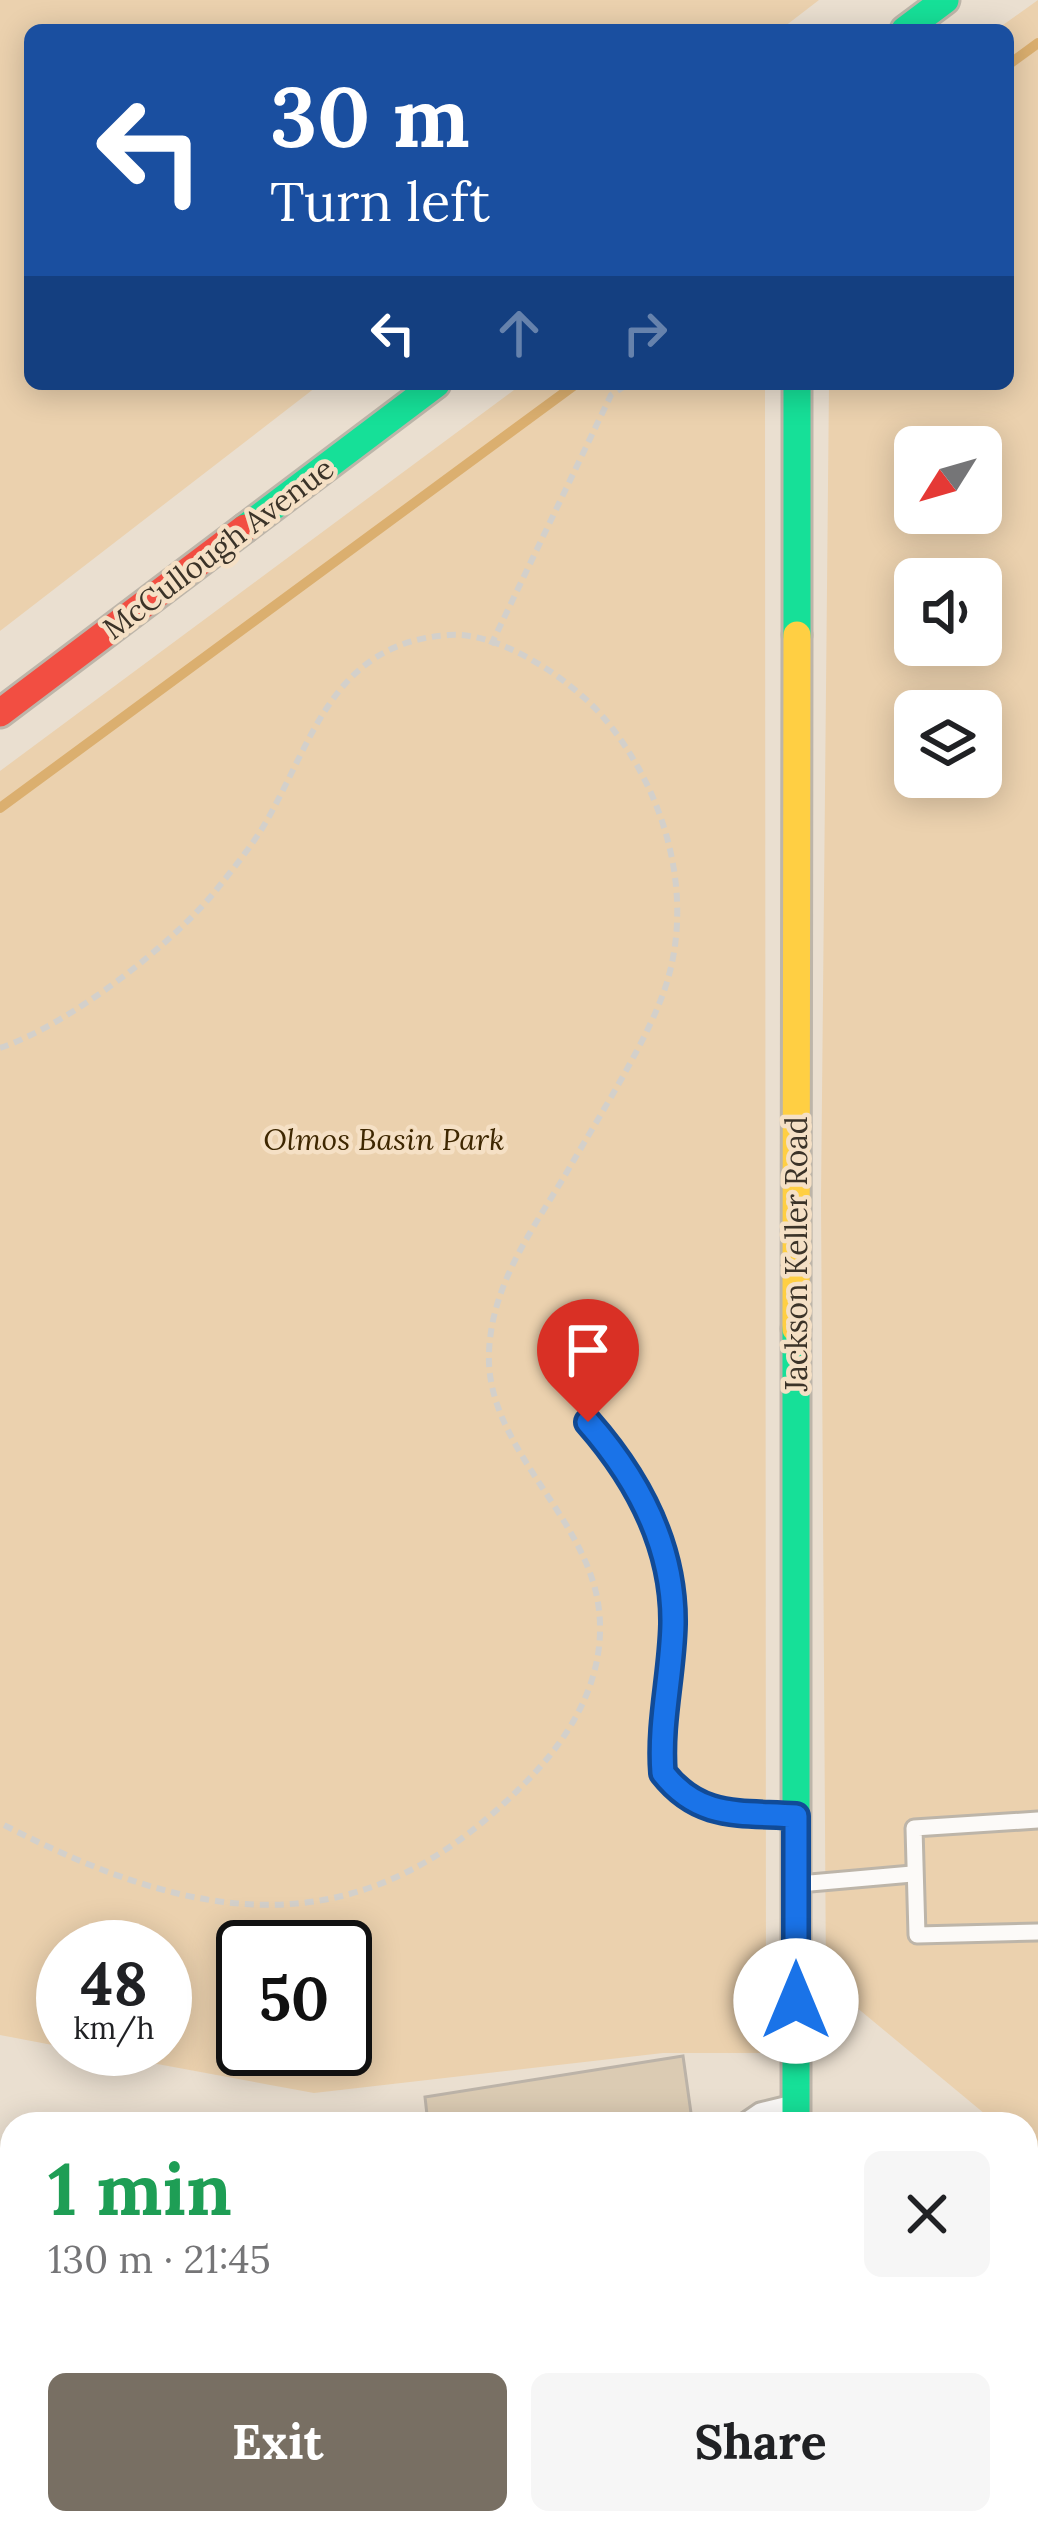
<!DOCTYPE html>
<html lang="en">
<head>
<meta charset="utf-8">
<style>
  body { margin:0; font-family:Lora,serif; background:#f6f6f6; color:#202124; height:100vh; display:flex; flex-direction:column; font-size:45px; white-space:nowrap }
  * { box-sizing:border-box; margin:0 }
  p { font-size:39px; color:#757577 }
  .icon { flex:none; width:66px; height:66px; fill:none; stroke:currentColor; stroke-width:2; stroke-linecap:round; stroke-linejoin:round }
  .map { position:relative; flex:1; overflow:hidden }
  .panel { position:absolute; left:0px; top:2112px; width:1038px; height:423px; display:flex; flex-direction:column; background:#fff; border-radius:36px 36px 0 0; box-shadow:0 6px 30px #0003 }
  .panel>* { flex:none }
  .hud { position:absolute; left:24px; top:24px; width:990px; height:366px; border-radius:18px; box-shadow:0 6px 30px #0003; background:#1a4fa0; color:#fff; overflow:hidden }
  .needle { width:78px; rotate:233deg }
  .fabs { position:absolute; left:894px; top:426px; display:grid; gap:24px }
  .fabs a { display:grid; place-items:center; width:108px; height:108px; border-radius:18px; background:#fff; box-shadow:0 6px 30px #0003; font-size:60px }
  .speed { position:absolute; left:36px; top:1920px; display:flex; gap:24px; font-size:60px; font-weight:700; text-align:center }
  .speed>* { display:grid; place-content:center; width:156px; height:156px; border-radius:50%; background:#fff; box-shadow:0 6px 30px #0003; line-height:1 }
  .speed small { font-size:30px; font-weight:400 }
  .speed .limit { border:6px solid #111; border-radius:18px; background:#fff; color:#111 }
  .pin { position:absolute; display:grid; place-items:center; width:102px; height:102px; color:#fff; margin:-123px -51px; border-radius:50% 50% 50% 0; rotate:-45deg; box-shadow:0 0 12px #0007 }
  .pin .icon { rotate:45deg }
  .me { position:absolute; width:132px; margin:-66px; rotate:0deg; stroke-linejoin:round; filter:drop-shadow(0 0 9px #0008) }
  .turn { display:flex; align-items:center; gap:42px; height:252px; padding:0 48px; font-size:54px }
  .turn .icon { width:156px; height:156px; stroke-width:2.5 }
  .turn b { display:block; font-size:84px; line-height:102px }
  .lanes { display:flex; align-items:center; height:114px; padding:0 48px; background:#0003; justify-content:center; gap:60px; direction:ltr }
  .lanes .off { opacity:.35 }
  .round { display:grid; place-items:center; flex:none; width:126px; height:126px; border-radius:18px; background:#f6f6f6 }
  .summary { display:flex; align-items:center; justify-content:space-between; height:204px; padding:0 48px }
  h1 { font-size:72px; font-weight:700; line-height:90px; color:#1e9e55 }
  .button { display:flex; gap:24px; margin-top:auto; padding:24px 48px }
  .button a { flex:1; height:138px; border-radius:18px; background:#786f63; color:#fff; font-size:48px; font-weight:700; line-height:138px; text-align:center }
  .button a+a { background:#f6f6f6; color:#202124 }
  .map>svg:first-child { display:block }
  .green { fill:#ebd1ae; fill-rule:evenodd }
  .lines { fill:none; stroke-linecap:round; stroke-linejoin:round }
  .stream { stroke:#dbaf6f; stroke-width:10 }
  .building { fill:#dbcbb3; stroke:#bcb3a8; stroke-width:3 }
  .lane-casing { stroke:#bdb5a9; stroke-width:21 }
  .street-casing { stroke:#bdb5a9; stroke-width:36 }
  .fast-casing { stroke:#bdb5a9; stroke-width:33 }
  .slow-casing { stroke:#bdb5a9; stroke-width:33 }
  .jam-casing { stroke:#bdb5a9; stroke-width:33 }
  .path { stroke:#d3d0cb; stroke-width:6; stroke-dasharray:9 6; stroke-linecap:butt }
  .lane { stroke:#fcfaf8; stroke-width:15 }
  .street { stroke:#fcfaf8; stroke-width:30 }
  .fast { stroke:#16e098; stroke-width:27 }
  .slow { stroke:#ffcf43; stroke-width:27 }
  .jam { stroke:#f24e42; stroke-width:27 }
  .route-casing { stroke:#114b97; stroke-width:30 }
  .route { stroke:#1a73e8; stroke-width:21 }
  .labels { text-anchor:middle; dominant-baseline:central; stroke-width:9; stroke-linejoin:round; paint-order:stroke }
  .street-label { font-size:30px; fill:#3b3328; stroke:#f5e0c5 }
  .park-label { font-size:30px; font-style:italic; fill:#3e2701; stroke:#f5e0c5 }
</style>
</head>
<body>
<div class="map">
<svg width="1038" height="2533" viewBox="0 0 1038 2533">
  <rect width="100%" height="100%" fill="#eadfd0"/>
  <g class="green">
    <path d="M0,0H819L780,30H30V384H320L0,631Z"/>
    <path d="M1038,0V2158L1026,2148V2124H997L826,1982L821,1199L829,384H1008V30H996ZM915,447H981V513H915ZM915,579H981V645H915ZM915,711H981V777H915Z"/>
    <path d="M522,384H765L766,2053H663L314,2093L76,2049H165V1947H63V2047L0,2035V771ZM243,1947H345V2049H243Z"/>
  </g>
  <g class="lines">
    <g class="stream">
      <path d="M1008,65L1038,43"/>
      <path d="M0,808L576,384"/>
    </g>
  </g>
  <g class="building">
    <path d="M683,2056L692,2120L428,2124L425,2097Z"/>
    <path d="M12,2480V2523H62L69,2533H0V2489Z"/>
    <rect x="450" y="2523" width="69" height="10"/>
    <rect x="598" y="2523" width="69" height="10"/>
  </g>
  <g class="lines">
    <g class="lane-casing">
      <g id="lane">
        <path d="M588,1422C638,1479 673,1547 673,1624C673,1674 659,1723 663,1773C700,1820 738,1812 793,1816"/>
        <path d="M1038,1820L914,1828L917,1935L1038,1932"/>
        <path d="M799,1884L912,1874"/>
        <path d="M741,2124L760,2111L793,2103"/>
        <path d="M0,2210L12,2226"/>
        <path d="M238,2523L246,2533"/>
        <path d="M740,2533L742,2523"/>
      </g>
    </g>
    <g class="street-casing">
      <path id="street" d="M356,2533V2523"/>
    </g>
    <g class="fast-casing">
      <g id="fast">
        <path d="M905,30L945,0"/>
        <path d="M245,528L436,384"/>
        <path d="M797,635V384"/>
        <path d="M796,2124V1329"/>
      </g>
    </g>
    <g class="slow-casing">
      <g id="slow">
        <path d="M796,1329L797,635"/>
        <path d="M792,2523V2533"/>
      </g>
    </g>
    <g class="jam-casing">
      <path id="jam" d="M0,713L245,528"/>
    </g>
    <g class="path">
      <path d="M491,645L611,395L628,384"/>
      <path d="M0,1048C70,1024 171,946 217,889C233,869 250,848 263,827C313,743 331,643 449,635C499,631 572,680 604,718C663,788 695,890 667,982C651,1035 600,1115 571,1165C537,1224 492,1280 489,1352C485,1443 579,1510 597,1597C611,1669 575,1732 527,1781C360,1953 197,1925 0,1823"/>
    </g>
    <use href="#lane" class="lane"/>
    <use href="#street" class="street"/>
    <use href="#fast" class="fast"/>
    <use href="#slow" class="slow"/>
    <use href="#jam" class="jam"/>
  </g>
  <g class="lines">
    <g class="route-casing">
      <path id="route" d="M588,1422C638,1479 674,1547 673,1624C672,1674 659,1723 663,1773C700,1820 740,1812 796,1816V2001"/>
    </g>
    <use href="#route" class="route"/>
  </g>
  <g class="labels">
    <g class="street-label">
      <text transform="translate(218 548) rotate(-37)">McCullough Avenue</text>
      <text transform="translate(796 1254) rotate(-90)">Jackson Keller Road</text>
    </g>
    <g class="park-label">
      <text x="384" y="1139">Olmos Basin Park</text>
    </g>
  </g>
</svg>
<div class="fabs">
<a><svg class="needle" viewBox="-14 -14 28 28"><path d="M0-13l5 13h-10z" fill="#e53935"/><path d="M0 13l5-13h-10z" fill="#757577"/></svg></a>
<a><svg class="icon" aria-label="sound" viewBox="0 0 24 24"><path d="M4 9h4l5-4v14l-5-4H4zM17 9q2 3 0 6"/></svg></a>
<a><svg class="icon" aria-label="layers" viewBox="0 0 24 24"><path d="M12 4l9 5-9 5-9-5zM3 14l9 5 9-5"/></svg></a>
</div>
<div class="speed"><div>48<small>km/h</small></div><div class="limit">50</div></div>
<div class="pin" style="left:588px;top:1422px;background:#d93025"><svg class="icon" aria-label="arrive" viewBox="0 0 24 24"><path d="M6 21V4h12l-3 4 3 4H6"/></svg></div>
<svg class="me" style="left:796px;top:2001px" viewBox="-20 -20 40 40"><circle r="19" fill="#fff"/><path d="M0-13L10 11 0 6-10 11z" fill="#1a73e8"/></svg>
<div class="hud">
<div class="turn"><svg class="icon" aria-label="left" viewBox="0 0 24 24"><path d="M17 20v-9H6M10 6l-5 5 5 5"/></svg><div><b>30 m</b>Turn left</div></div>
<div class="lanes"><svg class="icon" aria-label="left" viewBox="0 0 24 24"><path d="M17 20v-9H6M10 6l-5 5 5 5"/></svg><svg class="icon off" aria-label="ahead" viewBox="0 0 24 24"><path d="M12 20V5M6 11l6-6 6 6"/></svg><svg class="icon off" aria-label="right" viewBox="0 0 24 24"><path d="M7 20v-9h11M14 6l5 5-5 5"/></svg></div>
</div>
<section class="panel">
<div class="summary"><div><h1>1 min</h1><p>130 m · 21:45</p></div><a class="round"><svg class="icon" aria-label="close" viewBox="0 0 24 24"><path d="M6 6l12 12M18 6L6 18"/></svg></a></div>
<div class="button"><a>Exit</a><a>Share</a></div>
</section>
</div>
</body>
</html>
